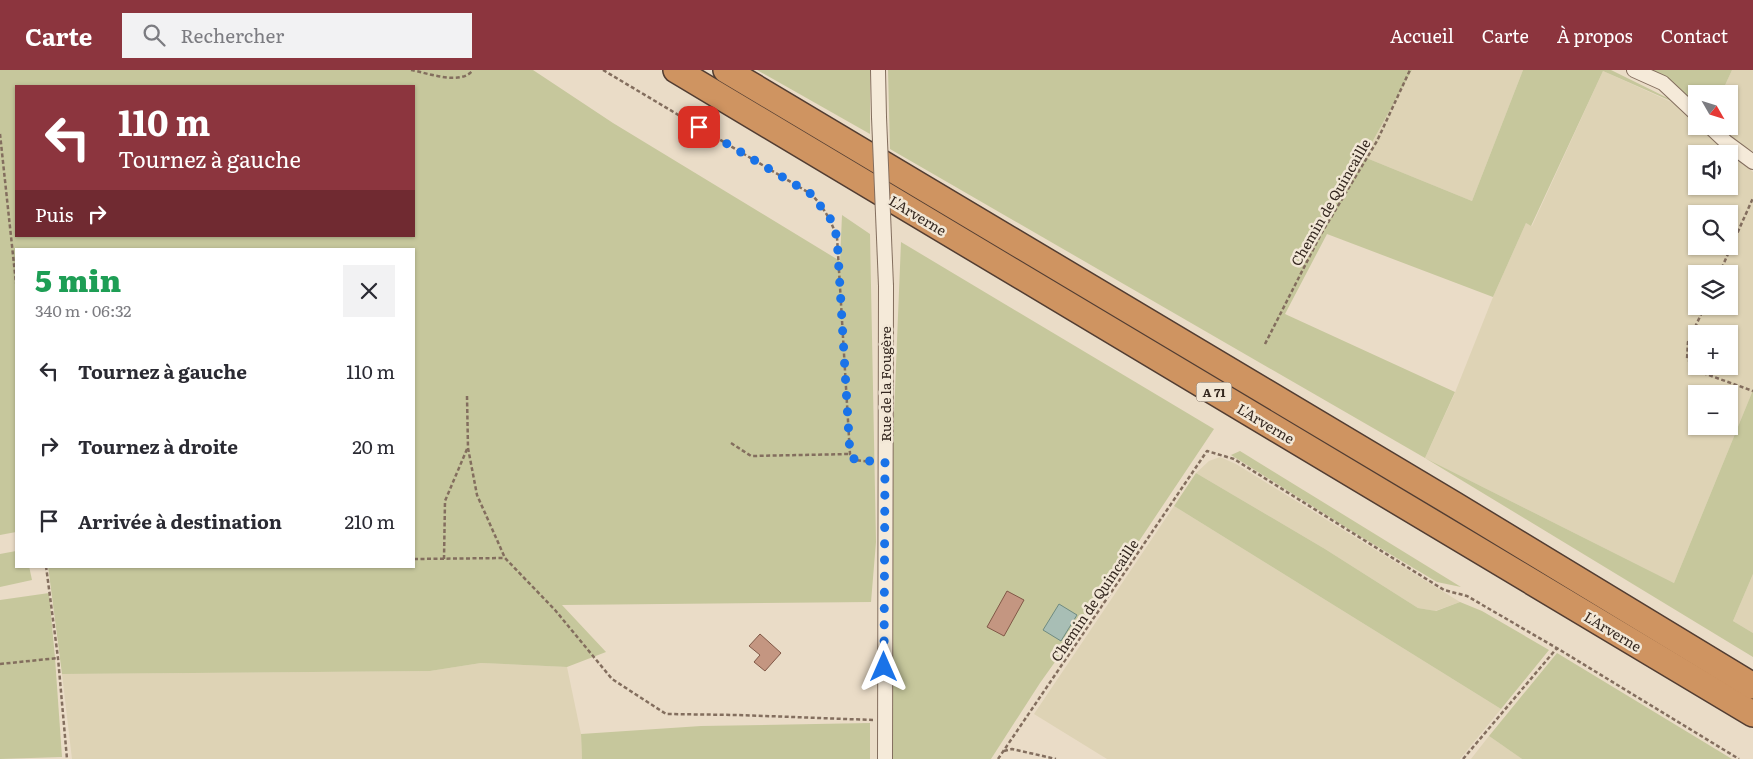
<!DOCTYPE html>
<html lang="fr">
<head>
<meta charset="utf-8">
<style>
  body { margin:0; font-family:Literata,serif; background:#f2f2f3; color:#2b2b33; height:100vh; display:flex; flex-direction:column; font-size:19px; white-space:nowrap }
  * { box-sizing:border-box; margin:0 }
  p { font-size:16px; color:#7c7c81 }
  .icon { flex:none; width:28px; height:28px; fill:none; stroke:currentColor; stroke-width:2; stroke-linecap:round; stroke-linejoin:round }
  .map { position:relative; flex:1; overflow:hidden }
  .drawer { position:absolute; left:15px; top:178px; width:400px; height:320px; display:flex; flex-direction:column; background:#fff; border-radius:0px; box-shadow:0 1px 4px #0004 }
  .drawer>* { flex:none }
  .banner { position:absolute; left:15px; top:15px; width:400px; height:152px; border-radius:0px; box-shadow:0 1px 4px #0004; background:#8c353e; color:#fff; overflow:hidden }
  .needle { width:32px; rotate:129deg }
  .fabs { position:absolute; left:1688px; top:15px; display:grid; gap:10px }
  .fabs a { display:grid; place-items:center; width:50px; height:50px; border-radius:0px; background:#fff; box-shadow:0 1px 4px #0004; font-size:25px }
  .pin { position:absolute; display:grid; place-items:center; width:42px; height:42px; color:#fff; margin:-21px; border-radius:10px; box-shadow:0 2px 8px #0006 }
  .me { position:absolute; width:55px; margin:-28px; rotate:0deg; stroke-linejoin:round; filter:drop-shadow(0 0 4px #0008) }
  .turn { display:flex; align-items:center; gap:18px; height:105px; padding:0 20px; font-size:22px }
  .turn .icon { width:65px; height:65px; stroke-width:2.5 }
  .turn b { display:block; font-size:35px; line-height:42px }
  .then { display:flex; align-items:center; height:48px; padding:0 20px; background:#0003; gap:10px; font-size:19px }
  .round { display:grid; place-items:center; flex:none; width:52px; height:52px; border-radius:0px; background:#f2f2f3 }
  .overview { display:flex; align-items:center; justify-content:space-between; height:85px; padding:0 20px }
  h1 { font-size:30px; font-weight:800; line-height:38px; color:#1e9e55 }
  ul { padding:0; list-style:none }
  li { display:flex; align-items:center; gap:15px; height:75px; padding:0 20px }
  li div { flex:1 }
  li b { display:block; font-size:19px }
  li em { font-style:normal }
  header { display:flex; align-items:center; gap:30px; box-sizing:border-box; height:70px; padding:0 25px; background:#8c353e; color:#fff }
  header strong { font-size:24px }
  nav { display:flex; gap:28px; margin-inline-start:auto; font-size:18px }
  .search { width:350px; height:45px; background:#f2f2f3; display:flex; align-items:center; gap:12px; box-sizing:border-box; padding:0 18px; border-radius:0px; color:#7c7c81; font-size:19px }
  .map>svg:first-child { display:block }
  .farmland { fill:#ded3b5; fill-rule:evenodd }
  .green { fill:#c6c79c; fill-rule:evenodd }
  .water { fill:#a8beb5; stroke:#6f8b81 }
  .building { fill:#c49681; stroke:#805847 }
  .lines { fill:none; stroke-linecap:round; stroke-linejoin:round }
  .street-casing { stroke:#836e5e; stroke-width:16 }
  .highway-casing { stroke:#523d32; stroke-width:28 }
  .path { stroke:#836e5e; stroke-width:2.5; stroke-dasharray:4 2.5; stroke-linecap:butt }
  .street { stroke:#f5ead9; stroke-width:14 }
  .highway { stroke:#cf9461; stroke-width:25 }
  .street-bridge-casing { stroke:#836e5e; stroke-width:16; stroke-linecap:butt }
  .street-bridge { stroke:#f5ead9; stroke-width:14 }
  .route { stroke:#1a73e8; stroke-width:9; stroke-dasharray:0 16.2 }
  .labels { text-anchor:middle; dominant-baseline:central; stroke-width:5; stroke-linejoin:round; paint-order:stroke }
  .shield { fill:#f2e7d6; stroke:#6e6157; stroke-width:1 }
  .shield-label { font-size:12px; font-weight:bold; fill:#352820 }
  .street-label { font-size:14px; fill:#352820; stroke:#f2e7d6 }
</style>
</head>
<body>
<header>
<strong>Carte</strong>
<div class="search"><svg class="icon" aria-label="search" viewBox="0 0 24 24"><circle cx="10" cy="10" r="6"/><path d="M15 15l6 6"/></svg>Rechercher</div>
<nav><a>Accueil</a><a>Carte</a><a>À propos</a><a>Contact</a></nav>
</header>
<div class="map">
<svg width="1753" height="689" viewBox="0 0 1753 689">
  <rect width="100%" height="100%" fill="#eadcc7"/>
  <g class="farmland">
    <path d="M1412,0H1523L1472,131L1364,87Z"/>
    <path d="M1732,0H1753V81L1741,75L1718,56H1729V24H1721Z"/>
    <path d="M1603,1L1680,36L1696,52V56H1701L1725,81L1753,102V320L1674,513L1425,388L1454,325L1493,227L1526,153L1532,156ZM1696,84H1729V116H1696ZM1696,144H1729V176H1696ZM1696,204H1729V236H1696ZM1696,264H1729V296H1696ZM1696,324H1729V356H1696Z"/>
    <path d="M1220,387L1236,394L1460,532L1435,541L1418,538L1325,479L1196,403L1209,391Z"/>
    <path d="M1174,436L1501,639L1460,689H1107L1034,644Z"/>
    <path d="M1753,504V563L1733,551Z"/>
    <path d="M481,593L567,597L581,664L582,689H72L62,604L430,601Z"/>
    <path d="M1489,666L1522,689H1471Z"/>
  </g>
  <g class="green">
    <path d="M0,0H533L613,53L840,191L842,145L870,164L876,472L871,532L562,535L606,582L567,597L481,593L430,601L62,604L48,496H414V179H16V462L0,465ZM16,16H414V166H16Z"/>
    <path d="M757,0H870V64Z"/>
    <path d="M888,0H1412L1364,87L1472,131L1523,0H1611L1696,42L1603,1L1531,156L1526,153L1493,227L1327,164L1285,244L1455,322L1425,388L1674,513L1753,320V504L1733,551L1753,563V587L1425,388L890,79Z"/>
    <path d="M1647,0H1732L1721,24H1696V38Z"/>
    <path d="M901,172L1214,359L1109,516L1040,613L991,689H893V369Z"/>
    <path d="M1240,381L1461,517L1437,512L1358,465L1231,385Z"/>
    <path d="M1196,403L1325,479L1418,538L1436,541L1460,532L1482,541L1549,580L1501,639L1174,436Z"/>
    <path d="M16,481V496H29L32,510L0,517V484Z"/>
    <path d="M49,523L55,588L62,687L0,689V530Z"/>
    <path d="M1557,583L1732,689H1522L1489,666Z"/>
    <path d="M870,653V689H582L581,664L701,656Z"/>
  </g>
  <path class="water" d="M1059,534L1077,545L1061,571L1043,560Z"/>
  <g class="building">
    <path d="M1007,521L1024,530L1004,566L987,557Z"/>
    <path d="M760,564L781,583L765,601L754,592L760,585L749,576Z"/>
  </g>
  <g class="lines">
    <g class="street-casing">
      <g id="street">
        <path d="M878,0L879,47"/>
        <path d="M1634,0L1663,13L1696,44"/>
        <path d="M1709,56L1726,72L1753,92"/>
        <path d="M885,689L886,216"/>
      </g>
    </g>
    <g class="highway-casing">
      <g id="highway">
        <path d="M676,0L1753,644"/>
        <path d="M726,0L1455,435L1753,616"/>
      </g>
    </g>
    <g class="path">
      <path d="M411,0C428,3 461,16 473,0"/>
      <path d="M603,0L811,124C824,137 831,151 837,167L850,384L855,390L872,392"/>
      <path d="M0,64L16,213"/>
      <path d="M1719,204L1753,128"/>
      <path d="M1705,236L1688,272L1687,289L1703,303L1753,321"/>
      <path d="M1265,274L1321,164L1377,71L1410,0"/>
      <path d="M467,326L468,378L477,425L505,488L555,540L612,609L666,644L739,645L873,650"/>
      <path d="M731,373L751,386L850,384"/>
      <path d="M414,489L505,488"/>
      <path d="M444,489L445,431L467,379"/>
      <path d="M46,496L58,588L67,689"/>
      <path d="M0,594L58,588"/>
      <path d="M1004,681L1012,679L1056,689"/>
      <path d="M998,689L1207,381L1234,389L1444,520L1467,526L1560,580L1739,689"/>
      <path d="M1463,689L1557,578"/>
    </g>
    <use href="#street" class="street"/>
    <use href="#highway" class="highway"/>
    <g class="street-bridge-casing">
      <path id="street-bridge" d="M879,47L886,216"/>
    </g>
    <use href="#street-bridge" class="street-bridge"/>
  </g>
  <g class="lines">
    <path class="route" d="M699,57L811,124L830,148L837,167L850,384L855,390L885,392L884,597"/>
  </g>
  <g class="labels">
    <rect class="shield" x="1196.5" y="312.5" width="35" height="19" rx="4"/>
    <g class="shield-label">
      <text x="1214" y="322">A 71</text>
    </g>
    <g class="street-label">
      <text transform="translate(1330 132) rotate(-60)">Chemin de Quincaille</text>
      <text transform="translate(918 145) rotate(31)">L'Arverne</text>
      <text transform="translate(885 314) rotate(-90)">Rue de la Fougère</text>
      <text transform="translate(1266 353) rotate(31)">L'Arverne</text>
      <text transform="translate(1094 530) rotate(-56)">Chemin de Quincaille</text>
      <text transform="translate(1613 561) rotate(31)">L'Arverne</text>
    </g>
  </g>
</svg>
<div class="fabs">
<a><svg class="needle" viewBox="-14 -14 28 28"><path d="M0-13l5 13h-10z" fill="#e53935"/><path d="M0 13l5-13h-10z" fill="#7c7c81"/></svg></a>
<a><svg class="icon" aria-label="sound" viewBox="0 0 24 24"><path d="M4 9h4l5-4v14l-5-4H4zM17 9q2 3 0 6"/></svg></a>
<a><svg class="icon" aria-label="search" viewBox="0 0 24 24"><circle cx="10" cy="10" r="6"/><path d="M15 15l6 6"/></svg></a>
<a><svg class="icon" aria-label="layers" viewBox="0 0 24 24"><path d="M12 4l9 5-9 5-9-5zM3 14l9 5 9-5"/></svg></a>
<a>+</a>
<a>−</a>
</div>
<div class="pin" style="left:699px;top:57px;background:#d93025"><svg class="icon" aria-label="arrive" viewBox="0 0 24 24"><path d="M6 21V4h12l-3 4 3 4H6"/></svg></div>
<svg class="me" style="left:884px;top:597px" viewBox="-20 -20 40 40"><path d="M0-17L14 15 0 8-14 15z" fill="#1a73e8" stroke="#fff" stroke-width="4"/></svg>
<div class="banner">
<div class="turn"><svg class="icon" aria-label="left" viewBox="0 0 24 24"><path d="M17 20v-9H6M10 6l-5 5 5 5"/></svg><div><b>110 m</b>Tournez à gauche</div></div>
<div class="then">Puis<svg class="icon" aria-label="right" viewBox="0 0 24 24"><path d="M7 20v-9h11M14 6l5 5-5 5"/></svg></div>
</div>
<section class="drawer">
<div class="overview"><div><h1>5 min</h1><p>340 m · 06:32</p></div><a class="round"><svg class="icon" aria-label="close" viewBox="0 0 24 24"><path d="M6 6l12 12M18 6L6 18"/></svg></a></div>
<ul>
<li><svg class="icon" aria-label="left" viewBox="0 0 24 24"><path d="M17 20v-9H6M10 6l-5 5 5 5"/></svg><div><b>Tournez à gauche</b></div><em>110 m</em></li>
<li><svg class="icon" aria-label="right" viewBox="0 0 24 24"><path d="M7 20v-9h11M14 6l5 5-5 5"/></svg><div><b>Tournez à droite</b></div><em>20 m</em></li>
<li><svg class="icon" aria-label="arrive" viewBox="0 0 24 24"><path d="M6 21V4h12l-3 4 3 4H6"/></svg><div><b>Arrivée à destination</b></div><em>210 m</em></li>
</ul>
</section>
</div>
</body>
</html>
